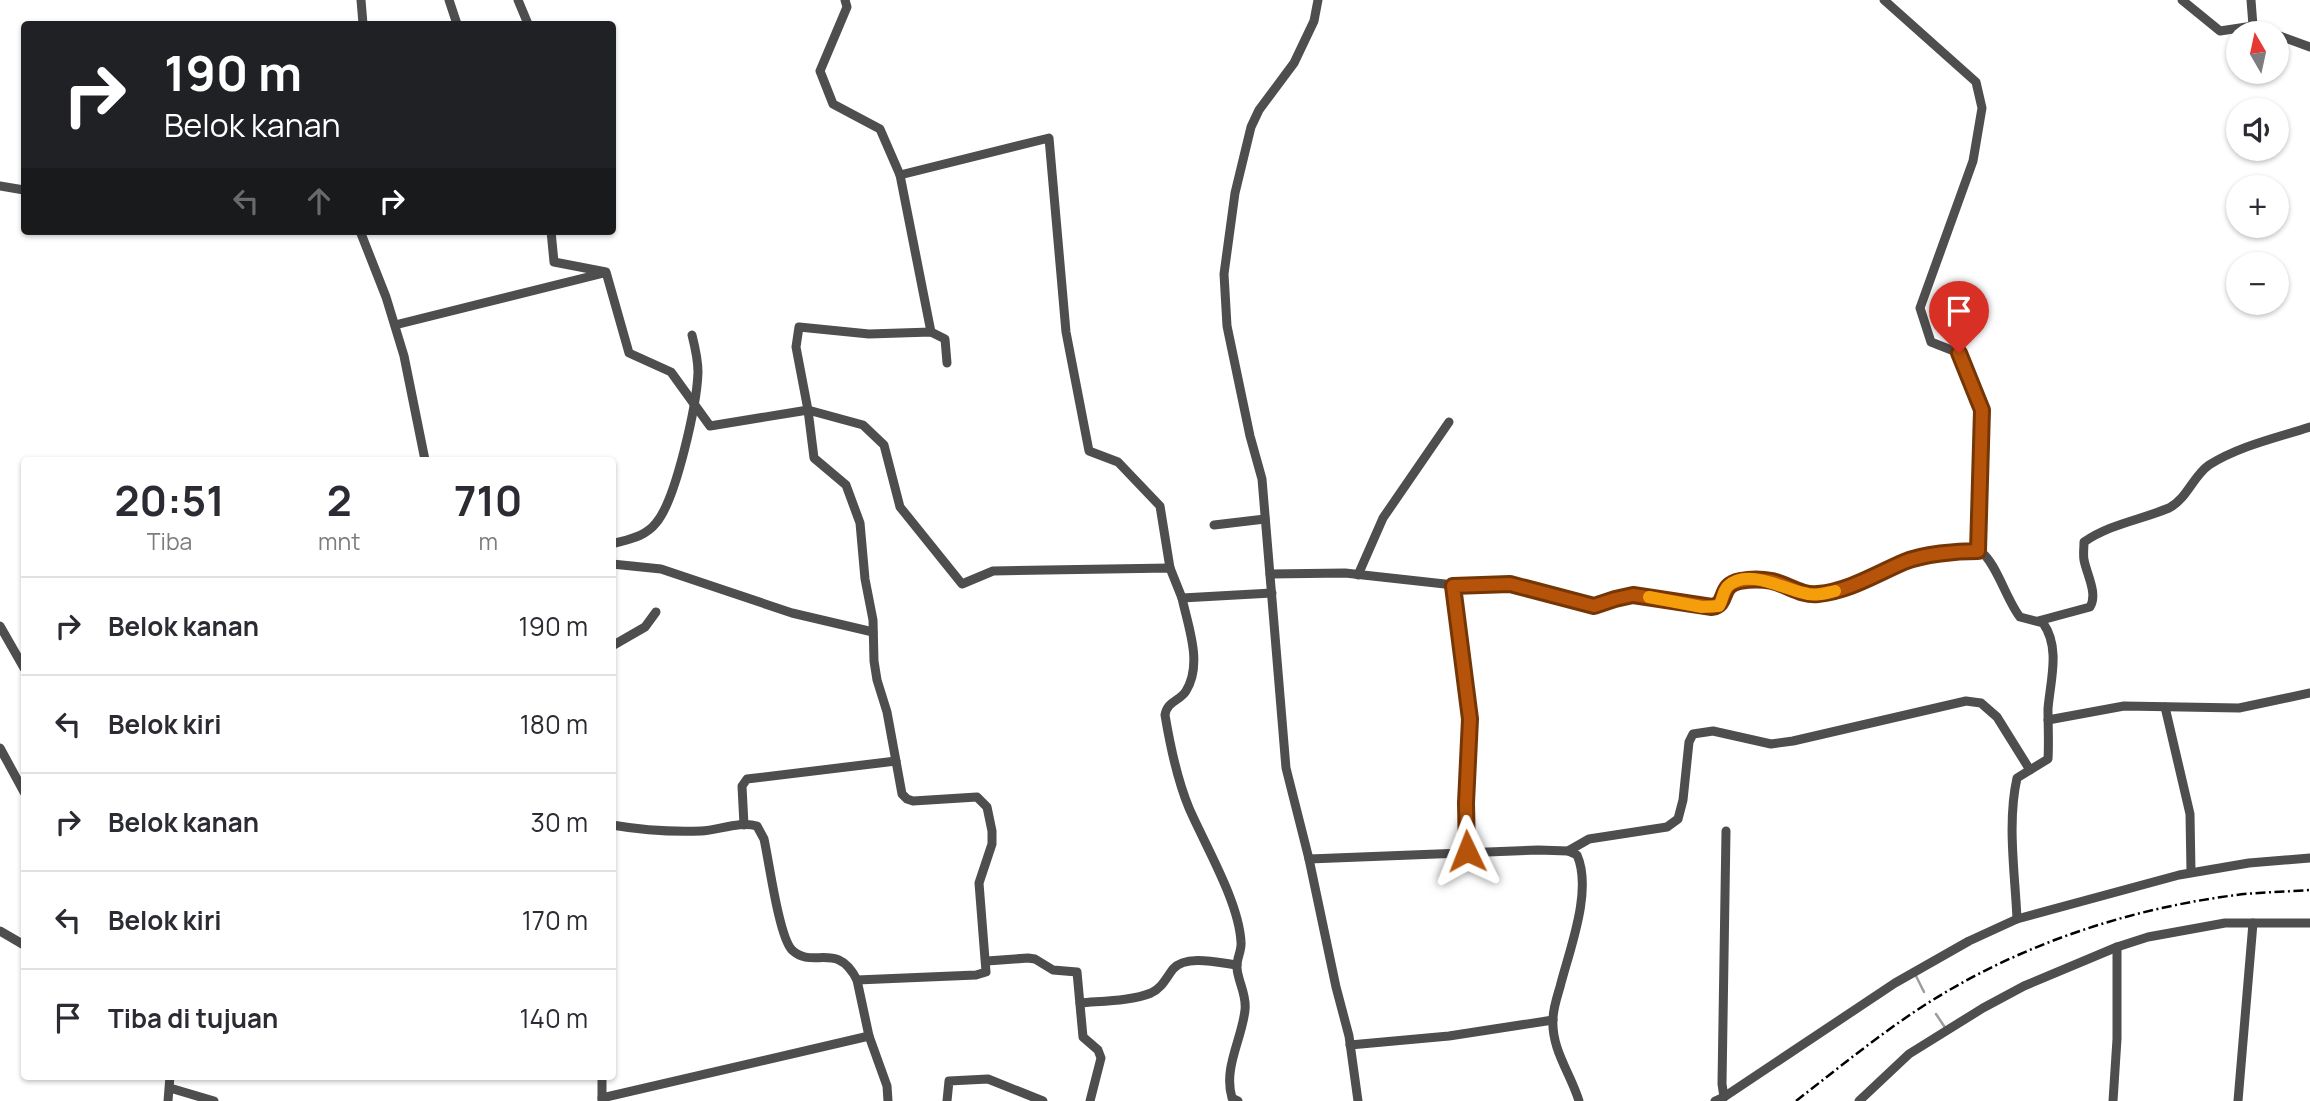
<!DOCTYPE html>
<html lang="id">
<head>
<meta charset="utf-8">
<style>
  body { margin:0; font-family:Manrope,sans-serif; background:#f2f2f3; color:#2b2b33; height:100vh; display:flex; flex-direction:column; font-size:26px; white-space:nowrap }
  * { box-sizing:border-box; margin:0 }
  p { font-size:23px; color:#7c7c81 }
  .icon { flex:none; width:38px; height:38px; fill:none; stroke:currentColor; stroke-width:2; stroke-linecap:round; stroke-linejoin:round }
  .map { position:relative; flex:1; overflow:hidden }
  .drawer { position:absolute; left:21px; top:457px; width:595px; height:623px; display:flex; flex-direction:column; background:#fff; border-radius:7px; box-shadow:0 2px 5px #0004 }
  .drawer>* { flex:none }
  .top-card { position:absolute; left:21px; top:21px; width:595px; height:214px; border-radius:7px; box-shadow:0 2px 5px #0004; background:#202124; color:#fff; overflow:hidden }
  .needle { width:46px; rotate:351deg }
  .fabs { position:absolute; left:2226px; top:21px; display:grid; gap:14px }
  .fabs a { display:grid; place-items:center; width:63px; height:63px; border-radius:50%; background:#fff; box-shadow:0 2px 5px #0004; font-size:35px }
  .pin { position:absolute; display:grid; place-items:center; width:60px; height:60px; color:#fff; margin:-72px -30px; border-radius:50% 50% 50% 0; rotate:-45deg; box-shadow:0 0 7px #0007 }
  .pin .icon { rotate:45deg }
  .me { position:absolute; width:77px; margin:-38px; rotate:358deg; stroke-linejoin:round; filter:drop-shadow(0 0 5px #0008) }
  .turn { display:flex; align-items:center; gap:24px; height:147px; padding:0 28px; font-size:32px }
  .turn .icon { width:91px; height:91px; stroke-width:2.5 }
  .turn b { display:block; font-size:49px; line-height:60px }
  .lanes { display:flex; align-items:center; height:66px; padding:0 28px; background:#0003; justify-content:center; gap:35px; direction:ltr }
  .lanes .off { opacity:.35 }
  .eta { display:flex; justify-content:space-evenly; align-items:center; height:119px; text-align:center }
  .eta b { font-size:42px; font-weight:700; line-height:49px }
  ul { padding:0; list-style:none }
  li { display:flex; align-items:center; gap:21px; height:98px; padding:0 28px; border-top:2px solid #e1e1e2 }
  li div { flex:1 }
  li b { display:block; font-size:26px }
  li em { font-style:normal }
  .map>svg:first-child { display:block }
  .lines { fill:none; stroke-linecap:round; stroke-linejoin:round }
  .stream { stroke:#9c9c9c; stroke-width:2.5 }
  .street { stroke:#4e4e4e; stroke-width:9 }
  .rail { stroke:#000; stroke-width:2.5; stroke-dasharray:10 3.5 2 3.5; stroke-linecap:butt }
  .route-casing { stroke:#753606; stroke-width:18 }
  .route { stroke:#b45309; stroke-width:12 }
  .slow { stroke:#f59e0b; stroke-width:12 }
</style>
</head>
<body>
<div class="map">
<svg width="2310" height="1101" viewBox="0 0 2310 1101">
  <rect width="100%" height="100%" fill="#fff"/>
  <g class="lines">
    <g class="stream">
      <path d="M1916,976L1924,992"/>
      <path d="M1936,1014L1946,1029"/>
    </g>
    <g class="street">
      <path d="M361,0L363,24"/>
      <path d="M449,0L457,24"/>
      <path d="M518,0L528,24"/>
      <path d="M845,0L847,7L820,71L833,104L880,129L900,175"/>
      <path d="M1318,0L1314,21L1294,63L1259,110L1251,127L1235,193L1224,274L1227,326L1250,436L1262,479L1286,768L1309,859L1336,987L1349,1036L1358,1101"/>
      <path d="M1884,0L1976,82L1982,108L1973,161L1920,308L1931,342L1959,353L1982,410L1978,551"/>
      <path d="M2182,0L2220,31L2253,26L2273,33"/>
      <path d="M2251,0L2253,26"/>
      <path d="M2277,35L2310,47"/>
      <path d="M0,186L24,190"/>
      <path d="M360,231L386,297L404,356L425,460"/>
      <path d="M551,231L554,262L606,272L629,353L671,372L710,426L808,410L814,458L846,485L860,523L865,579L873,620L874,661L877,680L887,712L902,794L907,799L913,801L977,797L987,807L992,831V844L979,883L986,972L976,975L857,980"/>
      <path d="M395,325L604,273"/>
      <path d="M931,332L900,175L1049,138L1066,332L1089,451L1118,462L1160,506L1170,568"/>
      <path d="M947,363L945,339L931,332L869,334L799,327L796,347L808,410L863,425L884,445L900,507L962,584L993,571L1170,568L1182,598"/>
      <path d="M1214,525L1265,519"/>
      <path d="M612,544C629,539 645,537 656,523C676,500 697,404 698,372C698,359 695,347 692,335"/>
      <path d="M612,564L661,569L792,613L873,632"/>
      <path d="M1270,574L1345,573L1463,586L1487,583L1510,584L1594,606L1615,599L1633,595L1712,607C1729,604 1718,585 1740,581C1770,575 1782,589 1807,594C1816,596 1825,593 1834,591C1860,585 1883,570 1908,561C1921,556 1936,555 1950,553C1960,551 1973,548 1982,553C1995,561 2008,603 2020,617L2043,623C2061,648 2050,682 2048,709C2048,726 2049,742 2048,759L2017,778C2007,823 2015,873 2017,919"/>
      <path d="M1358,575L1383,518L1449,422"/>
      <path d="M1453,586L1470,719L1466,803L1467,851"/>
      <path d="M2038,621L2090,607C2098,594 2087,575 2084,560C2083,554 2084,548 2084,542C2110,524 2140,520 2169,508C2187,499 2193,476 2209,465C2239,446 2276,438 2310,427"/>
      <path d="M0,626L24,668"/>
      <path d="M612,646L645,627L656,612"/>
      <path d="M2165,707L2190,814L2191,872"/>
      <path d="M2048,720L2124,706L2239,708L2310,693"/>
      <path d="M0,748L24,792"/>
      <path d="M612,825C641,830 672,832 701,831C719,830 740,821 757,826L764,839C769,861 779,937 792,950C813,970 837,940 857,980L869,1036L887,1086L888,1101"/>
      <path d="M744,825L742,786L747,779L896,761"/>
      <path d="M1568,851L1589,839L1667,827L1678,819L1683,800L1689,742L1693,734L1713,731L1771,744L1793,741L1966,701L1981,703L1997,717L2030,770"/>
      <path d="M1309,859L1538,850L1568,851L1577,855C1593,891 1569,951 1560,987C1557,997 1553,1009 1553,1019C1551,1049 1571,1074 1579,1101"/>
      <path d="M0,931L24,945"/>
      <path d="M987,961L1028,958L1035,959L1053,970L1077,972L1083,1037L1098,1050L1101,1058L1090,1101"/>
      <path d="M1080,1003C1101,1001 1132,1001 1151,993C1162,988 1166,978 1173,969C1186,954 1220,963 1237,965"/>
      <path d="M1350,1045L1449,1036L1553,1020"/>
      <path d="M602,1076V1101"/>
      <path d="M170,1088L214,1101"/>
      <path d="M1724,1097L1722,1084L1726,831"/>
      <path d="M602,1098L869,1036"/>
      <path d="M168,1101L170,1076"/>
      <path d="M947,1101L949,1081L988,1079L1043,1101"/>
      <path d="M1238,1101L1232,1098C1223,1068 1242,1039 1245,1010C1247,995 1238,982 1237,968C1236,959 1242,951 1241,942C1239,902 1205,845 1189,808C1177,779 1170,745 1165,715C1167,701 1180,701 1186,691C1203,664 1188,626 1182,598L1272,593"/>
      <path d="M1715,1101L1724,1097L1895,983L1969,941L2017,919L2179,875L2249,863L2310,858"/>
      <path d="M1859,1101L1909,1054L1983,1008L2024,986L2117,947L2148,937L2225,923H2310"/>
      <path d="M2113,1101L2117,1039V947"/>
      <path d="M2238,1101L2253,923"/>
    </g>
    <path class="rail" d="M1796,1101C1845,1063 1893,1023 1946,992C2034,940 2135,908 2236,895C2260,892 2285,892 2310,890"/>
  </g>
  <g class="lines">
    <g class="route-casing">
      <path id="route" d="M1467,851L1466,803L1470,719L1453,586L1510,584L1594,606L1615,599L1633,595L1712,607C1729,604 1718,585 1740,581C1750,579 1762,579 1772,581C1788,585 1802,596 1818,594C1849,591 1876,574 1904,562C1923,554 1957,551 1978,551L1982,410L1959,353"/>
    </g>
    <use href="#route" class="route"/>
    <path class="slow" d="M1649,597L1702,607L1719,606C1723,600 1722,592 1728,586C1748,567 1787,591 1808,594C1817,596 1826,593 1835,591"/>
  </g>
</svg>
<div class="fabs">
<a><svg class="needle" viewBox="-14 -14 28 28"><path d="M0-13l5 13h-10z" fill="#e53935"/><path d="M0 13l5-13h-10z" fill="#7c7c81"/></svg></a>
<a><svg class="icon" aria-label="sound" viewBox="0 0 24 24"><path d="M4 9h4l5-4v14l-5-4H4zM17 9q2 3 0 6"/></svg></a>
<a>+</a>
<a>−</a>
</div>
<div class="pin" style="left:1959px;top:353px;background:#d93025"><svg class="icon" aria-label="arrive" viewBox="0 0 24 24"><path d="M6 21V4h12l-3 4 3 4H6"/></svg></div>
<svg class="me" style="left:1467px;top:851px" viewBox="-20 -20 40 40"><path d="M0-17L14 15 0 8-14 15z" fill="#b45309" stroke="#fff" stroke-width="4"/></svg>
<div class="top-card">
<div class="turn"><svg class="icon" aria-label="right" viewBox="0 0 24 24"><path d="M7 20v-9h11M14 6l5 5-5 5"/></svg><div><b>190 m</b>Belok kanan</div></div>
<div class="lanes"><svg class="icon off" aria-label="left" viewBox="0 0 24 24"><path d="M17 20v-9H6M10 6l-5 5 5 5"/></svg><svg class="icon off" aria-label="ahead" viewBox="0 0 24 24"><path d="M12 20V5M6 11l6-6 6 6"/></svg><svg class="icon" aria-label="right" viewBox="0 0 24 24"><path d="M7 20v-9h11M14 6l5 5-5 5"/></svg></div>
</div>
<section class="drawer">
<div class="eta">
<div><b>20:51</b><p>Tiba</p></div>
<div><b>2</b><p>mnt</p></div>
<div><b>710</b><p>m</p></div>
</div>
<ul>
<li><svg class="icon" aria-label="right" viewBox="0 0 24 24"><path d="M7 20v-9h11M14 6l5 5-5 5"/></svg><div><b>Belok kanan</b></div><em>190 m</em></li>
<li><svg class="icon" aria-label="left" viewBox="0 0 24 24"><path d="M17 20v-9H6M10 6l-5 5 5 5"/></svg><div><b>Belok kiri</b></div><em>180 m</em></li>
<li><svg class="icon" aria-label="right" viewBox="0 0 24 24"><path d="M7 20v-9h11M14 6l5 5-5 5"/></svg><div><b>Belok kanan</b></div><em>30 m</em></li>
<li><svg class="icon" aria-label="left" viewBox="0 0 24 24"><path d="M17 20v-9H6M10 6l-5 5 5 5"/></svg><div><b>Belok kiri</b></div><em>170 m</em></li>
<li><svg class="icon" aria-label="arrive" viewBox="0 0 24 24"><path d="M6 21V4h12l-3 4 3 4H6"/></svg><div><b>Tiba di tujuan</b></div><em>140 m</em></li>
</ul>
</section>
</div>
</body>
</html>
